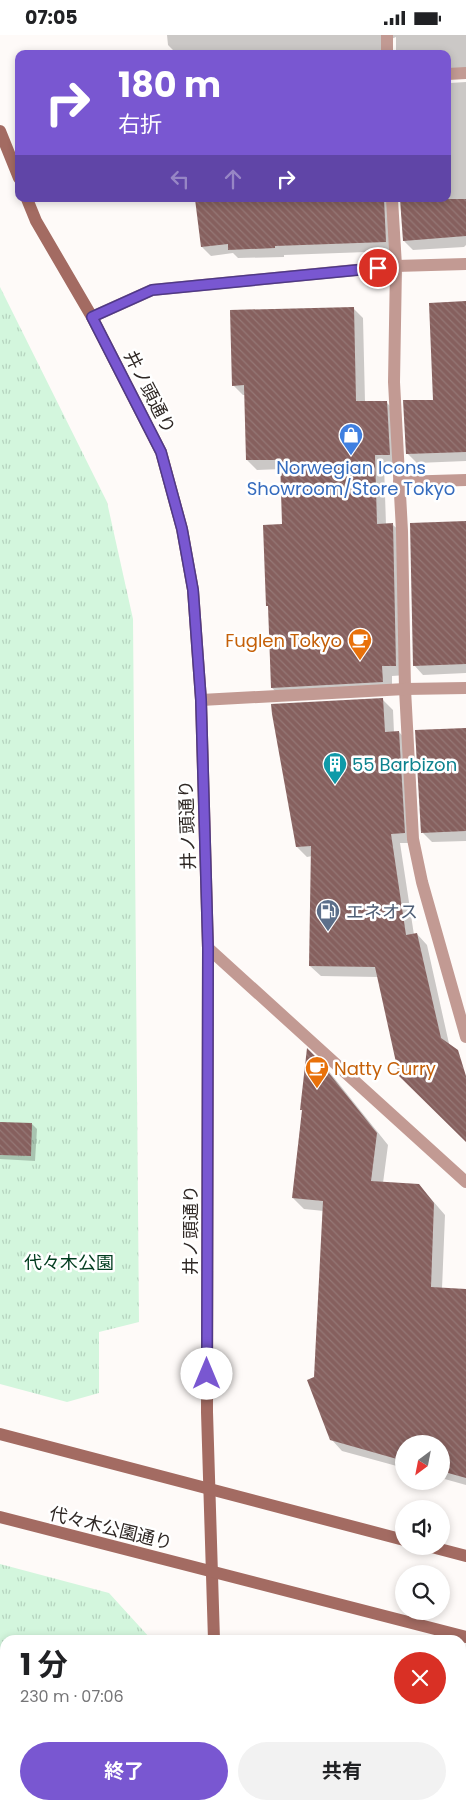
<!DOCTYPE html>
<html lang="ja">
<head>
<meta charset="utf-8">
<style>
  body { margin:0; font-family:Poppins,"Noto Sans JP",sans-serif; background:#f2f2f2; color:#202124; height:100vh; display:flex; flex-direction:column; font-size:19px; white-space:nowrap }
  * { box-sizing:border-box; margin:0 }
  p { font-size:16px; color:#757577 }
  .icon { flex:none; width:28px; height:28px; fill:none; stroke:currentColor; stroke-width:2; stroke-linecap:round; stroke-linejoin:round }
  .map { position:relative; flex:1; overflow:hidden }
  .details { position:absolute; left:0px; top:1600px; width:466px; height:175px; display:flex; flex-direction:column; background:#fff; border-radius:15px 15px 0 0; box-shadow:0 2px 8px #0003 }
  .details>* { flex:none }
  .top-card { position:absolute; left:15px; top:15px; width:436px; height:152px; border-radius:10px; box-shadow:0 2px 8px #0003; background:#7957d1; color:#fff; overflow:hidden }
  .needle { width:32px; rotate:212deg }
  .tools { position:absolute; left:395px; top:1400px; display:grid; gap:10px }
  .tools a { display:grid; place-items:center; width:55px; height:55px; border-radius:50%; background:#fff; box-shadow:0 2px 8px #0003; font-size:25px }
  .pin { position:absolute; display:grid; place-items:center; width:42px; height:42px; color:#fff; margin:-21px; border:2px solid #fff; border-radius:50%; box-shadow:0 1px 5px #0007 }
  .me { position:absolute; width:55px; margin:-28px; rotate:0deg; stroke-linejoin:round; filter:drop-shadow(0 0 4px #0008) }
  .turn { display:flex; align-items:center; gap:18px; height:105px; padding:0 20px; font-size:22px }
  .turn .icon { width:65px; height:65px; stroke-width:2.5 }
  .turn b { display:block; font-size:35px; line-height:42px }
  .lanes { display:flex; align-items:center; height:48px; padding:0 20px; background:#0003; justify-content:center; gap:25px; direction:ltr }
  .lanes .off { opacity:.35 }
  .round { display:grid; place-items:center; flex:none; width:52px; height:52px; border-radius:26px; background:#f2f2f2 }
  .head { display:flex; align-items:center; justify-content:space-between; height:85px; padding:0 20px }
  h1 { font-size:30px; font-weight:700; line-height:38px }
  .cta { display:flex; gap:10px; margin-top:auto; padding:10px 20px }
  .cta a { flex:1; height:58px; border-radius:30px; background:#7957d1; color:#fff; font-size:20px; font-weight:700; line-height:58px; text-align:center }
  .cta a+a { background:#f2f2f2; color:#202124 }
  .status { display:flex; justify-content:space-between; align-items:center; height:35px; padding:0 25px; background:#fff; direction:ltr }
  .status svg { height:14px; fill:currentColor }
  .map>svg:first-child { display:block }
  .park { fill:url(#park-tufts) }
  .shadow { fill:#0003 }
  .building { fill:url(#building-back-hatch) }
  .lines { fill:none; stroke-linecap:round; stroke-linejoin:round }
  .street { stroke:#c29a93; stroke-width:12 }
  .secondary { stroke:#a36b62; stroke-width:12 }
  .route-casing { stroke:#4f3988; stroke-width:12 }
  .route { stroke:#7957d1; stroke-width:9 }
  .labels { text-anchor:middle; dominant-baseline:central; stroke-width:5; stroke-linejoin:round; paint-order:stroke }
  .street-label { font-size:18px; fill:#2f2825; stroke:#fff }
  .shop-label { font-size:18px; fill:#366cbe; stroke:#fff }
  .food-label { font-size:18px; fill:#c56008; stroke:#fff; text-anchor:end }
  .culture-label { font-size:18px; fill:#0d838f; stroke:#fff; text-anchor:start }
  .service-label { font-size:18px; fill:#4e5e75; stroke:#fff; text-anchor:start }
  .park-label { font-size:18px; fill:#003c1e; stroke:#fff }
</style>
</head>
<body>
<div class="status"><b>07:05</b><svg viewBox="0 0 49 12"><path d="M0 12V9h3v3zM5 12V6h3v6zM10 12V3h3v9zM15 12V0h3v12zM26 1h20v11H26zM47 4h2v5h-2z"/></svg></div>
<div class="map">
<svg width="466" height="1775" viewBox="0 0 466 1775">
  <defs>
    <pattern id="park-tufts" width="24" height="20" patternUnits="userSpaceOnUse" patternTransform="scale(1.25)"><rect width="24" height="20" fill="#d3f6dd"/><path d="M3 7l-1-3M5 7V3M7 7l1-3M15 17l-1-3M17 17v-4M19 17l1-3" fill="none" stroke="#b5d3be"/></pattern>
    <pattern id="building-back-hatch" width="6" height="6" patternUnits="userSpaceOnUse" patternTransform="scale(1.25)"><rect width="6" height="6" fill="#86605e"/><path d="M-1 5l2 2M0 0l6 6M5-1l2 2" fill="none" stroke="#957876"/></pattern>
  </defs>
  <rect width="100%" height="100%" fill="#fefaf8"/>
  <g class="park">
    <path d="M0,252L107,467L133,584L139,1287L99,1297V1358L67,1367L0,1349Z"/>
    <path d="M0,1529L109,1558L150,1603V1605H5V1770H143V1775H0Z"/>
  </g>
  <g class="shadow">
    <path d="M167,0H466V40L453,41L449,45L450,48L466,47V210L464,212L413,215L404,206L401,165L396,167L395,216L284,220V222L238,223L233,218L211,221L202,212L196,164H448V19H396V2L389,5L388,19H177L168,10Z"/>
    <path d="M466,268V426L417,428L407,418L434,366Z"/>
    <path d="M353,273L363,283L365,367H386L396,377L399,429H384L386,490H393L403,499L406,640L392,641V656L282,662L272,653L283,491L282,434L257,435L247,425L246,360H243L233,350Z"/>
    <path d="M466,487V638L423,640L414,630Z"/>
    <path d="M383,665L393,675L394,698L399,697L409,708L414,808H400L414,900L417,899L427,910L466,1085V1105L378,942L321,941L310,931L312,821L307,822L297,812Z"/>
    <path d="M466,694V806L432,807L422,797Z"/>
    <path d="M315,1023L327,1034L388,1110L383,1148L419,1150L445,1180L442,1254L466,1256V1450L441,1443V1409H404V1433L342,1416L331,1404L315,1343L324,1176L304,1174L293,1163L303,1077L302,1075Z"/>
    <path d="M0,1088L32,1089L37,1094L35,1126L0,1124Z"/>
    <path d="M461,1667L466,1668V1775H284L283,1770H461Z"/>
  </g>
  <g class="building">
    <path d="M195,164H384L386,207L275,211V213L228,215V209L201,212Z"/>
    <path d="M400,164H466V201L403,206Z"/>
    <path d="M466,266V417L406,419L403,365H433L429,268Z"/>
    <path d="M354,272L356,366H387L390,420H375L377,489L393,488L396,631H382L383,647L271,653L268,571H266L263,490L282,489L280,425H246L244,350L232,351L230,275Z"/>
    <path d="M466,486V629L413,631L410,488Z"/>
    <path d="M383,663L385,697L399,696L405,798L391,799L406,900L417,898L441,1003L458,1015L466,1041V1107L399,1041L375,932L309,931L311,811L296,812L272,679L271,669Z"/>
    <path d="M466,693V796L421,798L415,695Z"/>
    <path d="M307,1013L316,1022L377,1098L371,1146L419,1149L434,1168L431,1252L466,1254V1443L441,1436V1409H404V1426L330,1405L307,1345L314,1342L323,1166L292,1163L302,1075H300Z"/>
    <path d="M0,1087L32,1088L31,1121L0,1120Z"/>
  </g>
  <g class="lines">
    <g class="street">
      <path d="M387,19V0"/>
      <path d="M448,39L466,38"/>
      <path d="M392,164L396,231L394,347L402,496L405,654L413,804L422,847L466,1002"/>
      <path d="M92,282L152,255L396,231L466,229"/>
      <path d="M399,447L466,445"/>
      <path d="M201,665L405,654L466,653"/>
      <path d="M208,913L466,1147"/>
    </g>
    <g class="secondary">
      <path d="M0,96L19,143"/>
      <path d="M27,164L36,186L92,282L161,417L182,494L193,555L201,665L208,913L207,1377L214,1605"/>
      <path d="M0,1399L404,1505"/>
      <path d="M0,1482L466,1602"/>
      <path d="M428,1511L466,1521"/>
      <path d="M218,1770V1775"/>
    </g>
  </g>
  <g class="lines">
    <g class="route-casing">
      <path id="route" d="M207,1339L208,913L201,665L193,555L182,494L161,417L92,282L152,255L378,233"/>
    </g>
    <use href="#route" class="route"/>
  </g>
  <defs>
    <g id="shop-pin" transform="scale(1.25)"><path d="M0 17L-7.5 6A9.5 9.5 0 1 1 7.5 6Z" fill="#3f7fe0" stroke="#fff"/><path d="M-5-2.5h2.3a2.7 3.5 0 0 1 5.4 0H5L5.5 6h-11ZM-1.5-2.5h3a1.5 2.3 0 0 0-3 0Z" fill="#fff"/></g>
    <g id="cafe-pin" transform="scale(1.25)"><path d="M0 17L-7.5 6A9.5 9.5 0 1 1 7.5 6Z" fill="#e8710a" stroke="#fff"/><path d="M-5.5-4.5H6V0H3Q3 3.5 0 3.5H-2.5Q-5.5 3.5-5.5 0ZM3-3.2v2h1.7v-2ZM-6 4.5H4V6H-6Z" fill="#fff"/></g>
    <g id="building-pin" transform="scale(1.25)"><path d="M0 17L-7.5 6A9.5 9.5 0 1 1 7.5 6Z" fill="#0f9aa8" stroke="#fff"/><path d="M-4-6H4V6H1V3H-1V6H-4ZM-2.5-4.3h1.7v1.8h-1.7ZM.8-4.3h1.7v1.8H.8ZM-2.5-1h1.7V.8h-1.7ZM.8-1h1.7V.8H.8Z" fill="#fff"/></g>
    <g id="fuel-pin" transform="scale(1.25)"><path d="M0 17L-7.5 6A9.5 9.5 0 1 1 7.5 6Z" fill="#5c6f8a" stroke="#fff"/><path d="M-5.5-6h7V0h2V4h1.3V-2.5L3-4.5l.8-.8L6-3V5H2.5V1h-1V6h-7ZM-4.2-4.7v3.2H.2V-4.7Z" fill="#fff"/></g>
  </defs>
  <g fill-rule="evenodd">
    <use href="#shop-pin" x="351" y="400"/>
    <use href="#cafe-pin" x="360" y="605"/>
    <use href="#building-pin" x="335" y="729"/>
    <use href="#fuel-pin" x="328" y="876"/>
    <use href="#cafe-pin" x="317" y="1033"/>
  </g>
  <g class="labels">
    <g class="street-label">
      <text transform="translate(150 357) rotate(63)">井ノ頭通り</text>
      <text transform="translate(187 790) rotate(-92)">井ノ頭通り</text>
      <text transform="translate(190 1195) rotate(-90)">井ノ頭通り</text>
      <text transform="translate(111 1493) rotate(14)">代々木公園通り</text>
    </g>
    <g class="shop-label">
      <text x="351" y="432">Norwegian Icons<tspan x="351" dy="21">Showroom/Store Tokyo</tspan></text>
    </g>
    <g class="food-label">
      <text x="342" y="605">Fuglen Tokyo</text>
      <text x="334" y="1033" text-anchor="start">Natty Curry</text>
    </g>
    <g class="culture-label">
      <text x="352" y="729">55 Barbizon</text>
    </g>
    <g class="service-label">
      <text x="346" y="876">エネオス</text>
    </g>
    <g class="park-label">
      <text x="69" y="1227">代々木公園</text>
    </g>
  </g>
</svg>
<div class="tools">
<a><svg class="needle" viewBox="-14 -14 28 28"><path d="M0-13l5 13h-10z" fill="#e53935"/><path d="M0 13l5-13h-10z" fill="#757577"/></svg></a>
<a><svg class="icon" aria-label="sound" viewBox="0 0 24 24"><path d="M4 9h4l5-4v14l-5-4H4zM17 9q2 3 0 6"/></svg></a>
<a><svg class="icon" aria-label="search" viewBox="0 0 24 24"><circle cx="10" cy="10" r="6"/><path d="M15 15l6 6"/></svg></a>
</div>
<div class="pin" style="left:378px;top:233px;background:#d93025"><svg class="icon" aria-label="arrive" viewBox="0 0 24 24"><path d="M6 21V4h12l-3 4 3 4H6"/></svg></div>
<svg class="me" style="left:207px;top:1339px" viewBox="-20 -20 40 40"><circle r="19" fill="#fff"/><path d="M0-13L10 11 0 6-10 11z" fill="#7957d1"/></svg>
<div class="top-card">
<div class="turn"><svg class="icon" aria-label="right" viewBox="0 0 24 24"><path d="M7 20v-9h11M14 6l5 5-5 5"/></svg><div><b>180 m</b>右折</div></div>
<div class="lanes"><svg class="icon off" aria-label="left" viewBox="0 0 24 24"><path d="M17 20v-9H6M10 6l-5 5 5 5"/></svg><svg class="icon off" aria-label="ahead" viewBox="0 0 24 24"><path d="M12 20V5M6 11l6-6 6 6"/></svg><svg class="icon" aria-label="right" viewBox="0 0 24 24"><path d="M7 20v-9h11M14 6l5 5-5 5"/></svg></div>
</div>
<section class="details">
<div class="head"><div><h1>1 分</h1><p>230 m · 07:06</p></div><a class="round" style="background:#d93025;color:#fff"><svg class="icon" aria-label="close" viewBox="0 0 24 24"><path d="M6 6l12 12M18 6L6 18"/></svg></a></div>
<div class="cta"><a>終了</a><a>共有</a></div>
</section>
</div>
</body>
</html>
